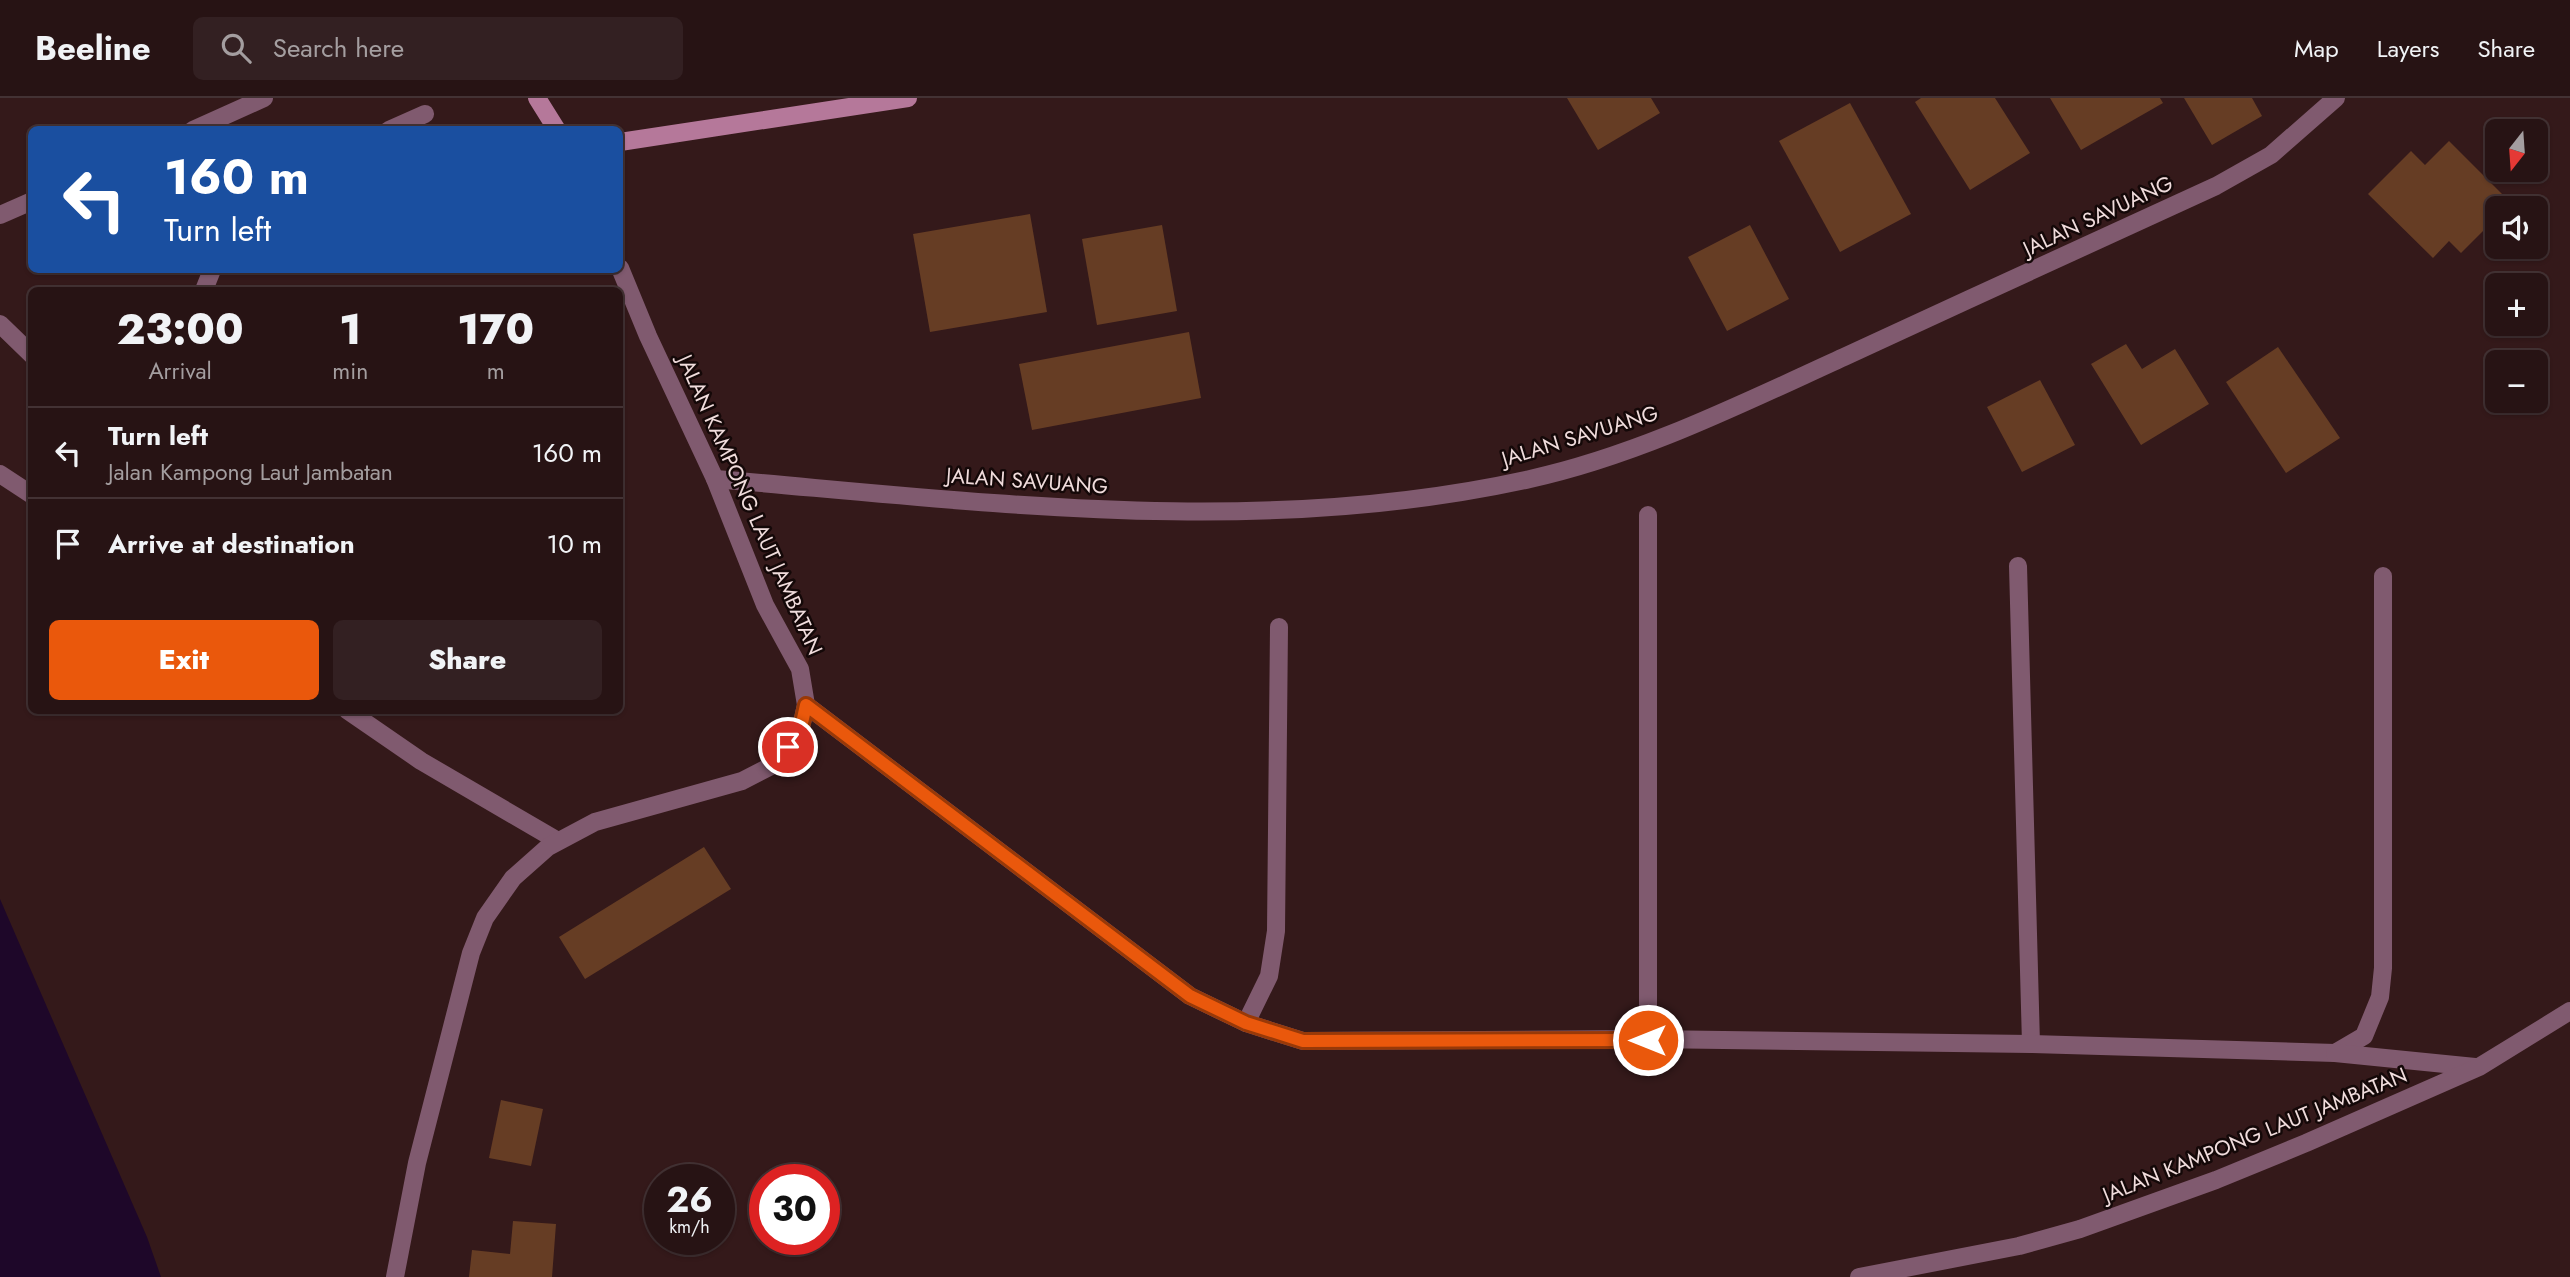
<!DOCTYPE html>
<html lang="en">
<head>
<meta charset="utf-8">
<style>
  body { margin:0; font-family:Jost,sans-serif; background:#332022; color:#f1f3f6; height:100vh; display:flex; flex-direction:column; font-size:26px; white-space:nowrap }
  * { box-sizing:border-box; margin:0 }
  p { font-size:23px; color:#a49ea0 }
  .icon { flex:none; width:38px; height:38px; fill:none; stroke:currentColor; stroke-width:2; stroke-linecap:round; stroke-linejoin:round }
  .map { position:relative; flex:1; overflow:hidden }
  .drawer { position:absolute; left:28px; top:189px; width:595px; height:427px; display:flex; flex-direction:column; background:#271314; border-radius:10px; box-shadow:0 2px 5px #0004,0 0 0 2px #433234 }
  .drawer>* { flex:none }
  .top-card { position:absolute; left:28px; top:28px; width:595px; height:147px; border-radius:10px; box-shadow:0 2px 5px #0004,0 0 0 2px #433234; background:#1a4fa0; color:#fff; overflow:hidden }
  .needle { width:46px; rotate:197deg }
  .tools { position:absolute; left:2485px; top:21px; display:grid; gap:14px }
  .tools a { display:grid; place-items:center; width:63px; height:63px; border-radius:10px; background:#271314; box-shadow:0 2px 5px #0004,0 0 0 2px #433234; font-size:35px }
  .speed { position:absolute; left:644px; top:1066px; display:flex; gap:14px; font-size:35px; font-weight:700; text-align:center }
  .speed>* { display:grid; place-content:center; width:91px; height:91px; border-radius:50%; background:#271314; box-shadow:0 2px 5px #0004,0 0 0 2px #433234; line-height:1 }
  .speed small { font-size:18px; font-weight:400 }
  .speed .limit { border:10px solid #d22; background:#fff; color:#111 }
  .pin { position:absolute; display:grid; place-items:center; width:60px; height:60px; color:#fff; margin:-30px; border:4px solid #fff; border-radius:50%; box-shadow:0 2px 7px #0007 }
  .me { position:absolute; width:77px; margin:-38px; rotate:270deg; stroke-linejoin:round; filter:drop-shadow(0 0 5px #0008) }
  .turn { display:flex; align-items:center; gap:24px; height:147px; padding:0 21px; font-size:32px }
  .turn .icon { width:91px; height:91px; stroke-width:2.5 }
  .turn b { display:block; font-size:49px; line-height:60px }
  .eta { display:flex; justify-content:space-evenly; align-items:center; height:119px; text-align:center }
  .eta b { font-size:42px; font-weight:800; line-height:49px }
  .button { display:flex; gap:14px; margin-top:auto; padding:14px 21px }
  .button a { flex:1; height:80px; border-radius:10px; background:#ea580c; color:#fff; font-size:28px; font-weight:800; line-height:80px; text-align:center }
  .button a+a { background:#332022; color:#f1f3f6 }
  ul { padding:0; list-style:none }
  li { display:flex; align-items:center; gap:21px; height:91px; padding:0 21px; border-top:2px solid #433234 }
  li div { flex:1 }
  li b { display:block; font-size:26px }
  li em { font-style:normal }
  header { display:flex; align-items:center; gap:42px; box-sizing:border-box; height:98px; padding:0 35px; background:#271314; border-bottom:2px solid #433234 }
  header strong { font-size:33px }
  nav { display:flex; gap:38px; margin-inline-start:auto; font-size:24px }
  .search { width:490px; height:63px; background:#332022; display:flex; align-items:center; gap:18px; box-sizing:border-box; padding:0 24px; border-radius:10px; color:#a49ea0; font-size:26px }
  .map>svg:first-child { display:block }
  .water { fill:#1e0729 }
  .building { fill:#663d24 }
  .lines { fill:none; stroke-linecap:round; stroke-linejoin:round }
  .lane { stroke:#805a6f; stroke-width:18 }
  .street { stroke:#805a6f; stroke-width:18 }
  .secondary { stroke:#b5789a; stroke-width:18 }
  .route-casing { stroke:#983908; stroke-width:18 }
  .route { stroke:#ea580c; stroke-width:12 }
  .labels { text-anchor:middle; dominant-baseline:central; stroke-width:5; stroke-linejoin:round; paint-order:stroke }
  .street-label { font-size:21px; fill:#f0dcdc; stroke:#140808 }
</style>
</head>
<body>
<header>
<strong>Beeline</strong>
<div class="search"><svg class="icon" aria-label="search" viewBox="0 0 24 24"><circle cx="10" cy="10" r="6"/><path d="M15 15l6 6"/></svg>Search here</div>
<nav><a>Map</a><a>Layers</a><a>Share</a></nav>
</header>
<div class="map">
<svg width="2570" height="1179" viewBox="0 0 2570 1179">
  <rect width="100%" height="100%" fill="#34191a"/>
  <path class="water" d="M0,801L147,1139L161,1179H0Z"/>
  <g class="building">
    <path d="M1567,0H1651L1660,15L1598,52Z"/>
    <path d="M1921,0H1995L2030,55L1970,92L1915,4Z"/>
    <path d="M2050,0H2160L2163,5L2081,52Z"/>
    <path d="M2184,0H2252L2262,18L2212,47Z"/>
    <path d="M1850,5L1911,116L1840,154L1779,43Z"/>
    <path d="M2449,43L2511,105L2506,110H2497V119L2461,155L2449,143L2433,160L2368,96L2411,53L2425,67Z"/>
    <path d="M1030,116L1047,214L930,234L913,136Z"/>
    <path d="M1162,127L1177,213L1097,227L1082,141Z"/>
    <path d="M1750,127L1789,201L1727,233L1688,159Z"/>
    <path d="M1189,234L1201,300L1032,332L1019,266Z"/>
    <path d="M2126,246L2142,271L2175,251L2209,306L2141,347L2091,266Z"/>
    <path d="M2278,249L2340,340L2286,375L2226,284Z"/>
    <path d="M2040,282L2075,347L2022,374L1987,309Z"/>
    <path d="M704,749L731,791L585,881L559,839Z"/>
    <path d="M501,1002L543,1011L531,1068L489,1060Z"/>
    <path d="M513,1123L556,1126L552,1179H469L472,1152L510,1156Z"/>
  </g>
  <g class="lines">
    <g class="lane">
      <path d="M389,32L425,16"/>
      <path d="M204,192L212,172"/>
      <path d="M0,226L32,257"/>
    </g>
    <g class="street">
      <path d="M193,32L264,0"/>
      <path d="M0,117L32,103"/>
      <path d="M0,376L32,397"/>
      <path d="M715,381C985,404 1261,441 1530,381C1639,357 1743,305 1844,259C1968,202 2092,144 2216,88L2271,57L2336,0"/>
      <path d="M2018,468L2031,946"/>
      <path d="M806,607L1190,898L1246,925L1303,943L1648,941L2031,946L2335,955L2364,938L2380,899L2383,870V478"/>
      <path d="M347,612L421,663L558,743"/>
      <path d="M1246,925L1269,878L1276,833L1279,529"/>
      <path d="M1648,941V417"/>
      <path d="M2335,955L2475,969"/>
      <path d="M395,1179L417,1065L471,855L485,820L513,780L548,749L595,724L742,683L777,665L800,634L806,607L800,571L765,507L715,381L648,238L620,170"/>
      <path d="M1859,1179L2019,1148L2080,1131L2216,1082L2306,1045L2479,969L2570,913"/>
    </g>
    <g class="secondary">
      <path d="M537,0L557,32"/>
      <path d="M620,44L908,0"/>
    </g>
  </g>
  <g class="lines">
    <g class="route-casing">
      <path id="route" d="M788,649L800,634L806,607L1190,898L1246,925L1303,943L1648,942"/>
    </g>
    <use href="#route" class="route"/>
  </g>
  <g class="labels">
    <g class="street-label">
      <text transform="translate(2098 118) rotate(-25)">JALAN SAVUANG</text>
      <text transform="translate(1580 338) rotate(-17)">JALAN SAVUANG</text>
      <text transform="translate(1027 383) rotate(4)">JALAN SAVUANG</text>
      <text transform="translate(750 407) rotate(66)">JALAN KAMPONG LAUT JAMBATAN</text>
      <text transform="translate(2255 1037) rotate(-22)">JALAN KAMPONG LAUT JAMBATAN</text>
    </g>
  </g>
</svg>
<div class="tools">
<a><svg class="needle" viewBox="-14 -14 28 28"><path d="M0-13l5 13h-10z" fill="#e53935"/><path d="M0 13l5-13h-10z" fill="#a49ea0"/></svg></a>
<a><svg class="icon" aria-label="sound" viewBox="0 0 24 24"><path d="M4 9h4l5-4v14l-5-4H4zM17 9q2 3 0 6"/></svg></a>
<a>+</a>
<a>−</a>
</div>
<div class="speed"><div>26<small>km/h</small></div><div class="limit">30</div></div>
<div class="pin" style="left:788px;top:649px;background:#d93025"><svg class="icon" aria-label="arrive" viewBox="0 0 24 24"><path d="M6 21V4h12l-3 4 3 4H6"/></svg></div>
<svg class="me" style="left:1648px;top:942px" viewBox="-20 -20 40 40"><circle r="17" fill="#ea580c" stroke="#fff" stroke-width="3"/><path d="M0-11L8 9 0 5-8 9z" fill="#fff"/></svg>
<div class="top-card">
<div class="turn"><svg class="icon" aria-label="left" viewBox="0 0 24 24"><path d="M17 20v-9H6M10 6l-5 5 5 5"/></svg><div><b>160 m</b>Turn left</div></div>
</div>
<section class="drawer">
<div class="eta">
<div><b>23:00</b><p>Arrival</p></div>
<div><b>1</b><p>min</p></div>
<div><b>170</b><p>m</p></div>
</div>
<ul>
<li><svg class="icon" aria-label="left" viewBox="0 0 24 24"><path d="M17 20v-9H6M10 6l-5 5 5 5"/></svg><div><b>Turn left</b><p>Jalan Kampong Laut Jambatan</p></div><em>160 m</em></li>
<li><svg class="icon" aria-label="arrive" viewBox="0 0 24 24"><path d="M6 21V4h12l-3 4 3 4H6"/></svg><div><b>Arrive at destination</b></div><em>10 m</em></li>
</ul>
<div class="button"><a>Exit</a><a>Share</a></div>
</section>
</div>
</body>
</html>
